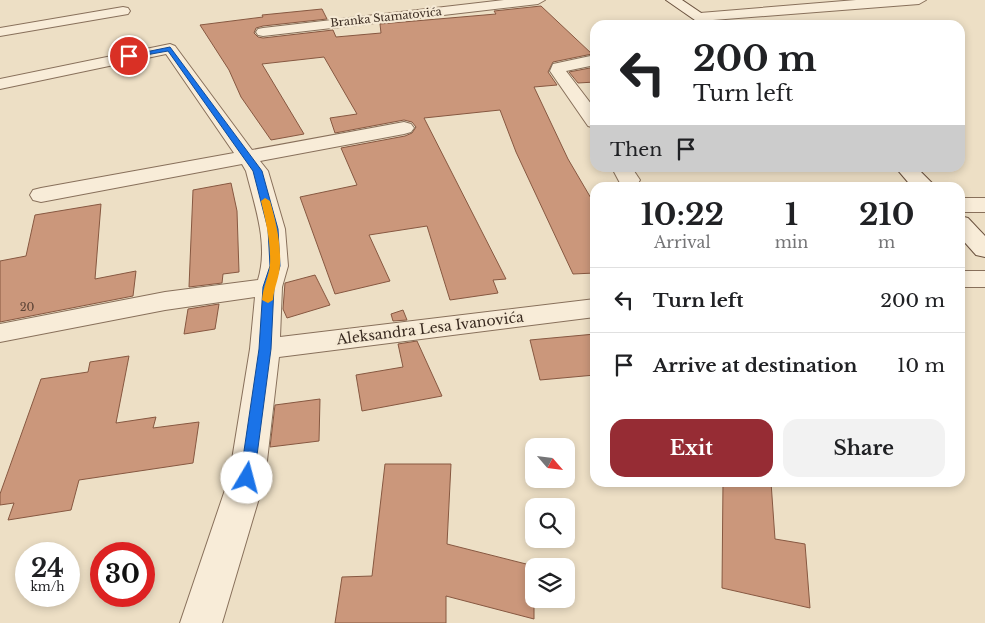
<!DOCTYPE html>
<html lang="en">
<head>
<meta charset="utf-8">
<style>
  body { margin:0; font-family:"Libre Baskerville",serif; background:#f2f2f2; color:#202124; height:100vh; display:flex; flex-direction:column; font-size:19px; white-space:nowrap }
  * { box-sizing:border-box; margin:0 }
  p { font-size:16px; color:#757577 }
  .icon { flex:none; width:28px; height:28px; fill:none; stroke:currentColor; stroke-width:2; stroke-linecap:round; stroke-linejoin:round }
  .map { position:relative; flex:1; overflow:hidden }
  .drawer { position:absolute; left:590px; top:182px; width:375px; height:305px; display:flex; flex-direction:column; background:#fff; border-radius:15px; box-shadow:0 2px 8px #0003 }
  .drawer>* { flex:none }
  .guide { position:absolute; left:590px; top:20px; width:375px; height:152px; border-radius:15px; box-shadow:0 2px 8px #0003; background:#fff; color:#202124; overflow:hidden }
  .needle { width:32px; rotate:118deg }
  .buttons { position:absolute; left:525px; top:438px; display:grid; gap:10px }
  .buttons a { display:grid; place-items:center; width:50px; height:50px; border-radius:10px; background:#fff; box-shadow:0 2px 8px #0003; font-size:25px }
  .speed { position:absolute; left:15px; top:542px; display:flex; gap:10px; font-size:25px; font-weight:700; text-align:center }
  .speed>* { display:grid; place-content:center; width:65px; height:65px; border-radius:50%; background:#fff; box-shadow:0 2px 8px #0003; line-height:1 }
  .speed small { font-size:12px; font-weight:400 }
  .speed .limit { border:8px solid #d22; background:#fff; color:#111 }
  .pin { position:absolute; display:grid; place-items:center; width:42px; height:42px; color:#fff; margin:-21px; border:2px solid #fff; border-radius:50%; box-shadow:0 1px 5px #0007 }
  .me { position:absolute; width:55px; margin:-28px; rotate:8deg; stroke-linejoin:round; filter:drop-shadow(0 0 4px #0008) }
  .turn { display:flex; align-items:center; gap:18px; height:105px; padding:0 20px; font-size:22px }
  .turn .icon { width:65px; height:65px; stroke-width:2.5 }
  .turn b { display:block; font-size:35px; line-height:42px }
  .then { display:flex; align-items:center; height:48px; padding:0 20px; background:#0003; gap:10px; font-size:19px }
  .eta { display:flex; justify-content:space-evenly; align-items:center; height:85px; text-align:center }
  .eta b { font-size:30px; font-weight:800; line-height:35px }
  .cta { display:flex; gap:10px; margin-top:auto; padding:10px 20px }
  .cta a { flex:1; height:58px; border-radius:15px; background:#962c34; color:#fff; font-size:20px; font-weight:800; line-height:58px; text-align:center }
  .cta a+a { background:#f2f2f2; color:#202124 }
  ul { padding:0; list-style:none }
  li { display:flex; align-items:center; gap:15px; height:65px; padding:0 20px; border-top:1px solid #e0e0e0 }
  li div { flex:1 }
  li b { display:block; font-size:19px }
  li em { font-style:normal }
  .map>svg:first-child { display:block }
  .building { fill:#cb977b; stroke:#875841 }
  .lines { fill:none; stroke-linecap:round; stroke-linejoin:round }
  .street-casing { stroke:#88705b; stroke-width:2 }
  .secondary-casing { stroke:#6a513e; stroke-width:2 }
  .street { fill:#f8ecd8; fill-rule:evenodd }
  .secondary { fill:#f8ecd8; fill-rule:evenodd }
  .route { fill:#1a73e8; stroke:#114b97 }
  .slow { fill:#f59e0b }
  .labels { text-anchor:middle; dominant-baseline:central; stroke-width:4.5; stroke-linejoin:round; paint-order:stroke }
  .far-street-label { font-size:11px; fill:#38291f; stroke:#f5e9d4 }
  .number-label { font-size:11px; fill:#5d4436 }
  .street-label { font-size:14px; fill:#38291f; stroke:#f5e9d4 }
</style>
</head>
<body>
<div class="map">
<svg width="985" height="623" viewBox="0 0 985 623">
  <rect width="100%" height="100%" fill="#eddfc5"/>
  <g class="building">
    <path d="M541,6L592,54L553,62L548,72L557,85L534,87L568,159L595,205V273L573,274L516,152L500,110L424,118L506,279L493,280L498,293L450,300L427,226L369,235L390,281L335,294L300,197L357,185L341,148L405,136L412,133L416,127L412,122L404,120L335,133L330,118L357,114L324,57L262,64L304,134L271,140L241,97L229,70L200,25L263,17L262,15L322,9L327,19L263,26L256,28L254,33L258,37L263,38L333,30L336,37L381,33L380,24L496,14L494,11Z"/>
    <path d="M595,67V82L578,83L569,72Z"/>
    <path d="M231,183L237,211L239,272L223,274L222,283L189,287L193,190Z"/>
    <path d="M101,204L95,279L136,271L133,296L0,322V261L26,256L35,215Z"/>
    <path d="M315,275L330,305L287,318L283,309L285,283Z"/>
    <path d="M219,304L215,329L184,334L188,309Z"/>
    <path d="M403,310L407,320L393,321L391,314Z"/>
    <path d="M595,334V375L540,380L530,340Z"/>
    <path d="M417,341L442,396L362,411L356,375L403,367L398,344Z"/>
    <path d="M129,356L116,423L156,417L153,428L199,422L193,463L79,480L71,510L8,520L14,503L0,505V494L41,379L88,372L90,362Z"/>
    <path d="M320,399L319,441L270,447L275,405Z"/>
    <path d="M385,464H451L447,544L534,566V619L446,596V623H335L342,577L372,576Z"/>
    <path d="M723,482H771L775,539L805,544L810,608L722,588Z"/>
  </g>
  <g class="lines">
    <g class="street-casing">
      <g id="street">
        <path d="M504,0H545L538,4L263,36L258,35L256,32L258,29L263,28Z"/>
        <path d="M856,0H926L919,4L700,21L693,17L700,13Z"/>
        <path d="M123,7L128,8L130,11L128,14L0,36V28Z"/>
        <path d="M170,44L175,46L252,150L404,122L411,124L414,128L411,132L404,134L260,161L268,171L285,229L288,266L282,287L280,337L595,299V317L279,357L265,478L222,623H180L229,478L250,349L255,297L165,310L0,342V324L165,292L258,280C269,244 255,207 246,171L242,164L41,202L33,200L30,195L33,190L41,188L234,153L166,54L0,89V79Z"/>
        <path d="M595,55V65L566,71L595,109V128L588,126L550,71L553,64Z"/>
        <path d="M612,168H632L640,180L637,185L629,186L621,185Z"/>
        <rect x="960" y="198" width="25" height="14"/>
        <rect x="960" y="271" width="25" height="16"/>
      </g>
    </g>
    <g class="secondary-casing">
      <g id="secondary">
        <path d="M666,0H682L719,25H702Z"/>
        <path d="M896,168H917L937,188H913Z"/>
        <path d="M960,216L968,218L985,236V257L976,255L960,237Z"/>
      </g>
    </g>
    <use href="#street" class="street"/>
    <use href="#secondary" class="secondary"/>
  </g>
  <path class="route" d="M170,47L262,171L278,229L280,266L274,287L271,349L254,478L252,482L247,484L242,482L240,478L259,349L263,287L270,266L268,229L253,171L168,51L129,58L126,56Z"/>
  <path class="slow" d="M265,198L270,201C276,222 281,243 280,264C280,276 274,287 273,300L268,303L262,300C263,287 269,276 270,265C271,243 266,222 261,201Z"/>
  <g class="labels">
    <g class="far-street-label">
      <text transform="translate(386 17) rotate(-6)">Branka Stamatovića</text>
    </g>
    <g class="number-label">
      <text x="27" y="307">20</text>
    </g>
    <g class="street-label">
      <text transform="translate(430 328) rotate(-7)">Aleksandra Lesa Ivanovića</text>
    </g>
  </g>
</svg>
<div class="buttons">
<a><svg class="needle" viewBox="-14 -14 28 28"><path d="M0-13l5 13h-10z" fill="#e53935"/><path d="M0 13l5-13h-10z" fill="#757577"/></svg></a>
<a><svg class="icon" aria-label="search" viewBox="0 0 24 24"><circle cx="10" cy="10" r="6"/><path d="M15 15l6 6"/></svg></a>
<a><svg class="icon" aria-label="layers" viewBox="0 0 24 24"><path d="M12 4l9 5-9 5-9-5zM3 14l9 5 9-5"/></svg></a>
</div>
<div class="speed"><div>24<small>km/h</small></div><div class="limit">30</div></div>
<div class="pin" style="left:129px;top:56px;background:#d93025"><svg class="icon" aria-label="arrive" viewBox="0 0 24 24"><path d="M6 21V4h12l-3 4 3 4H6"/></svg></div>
<svg class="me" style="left:247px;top:478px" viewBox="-20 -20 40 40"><circle r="19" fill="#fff"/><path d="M0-13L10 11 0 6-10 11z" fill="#1a73e8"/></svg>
<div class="guide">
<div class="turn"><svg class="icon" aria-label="left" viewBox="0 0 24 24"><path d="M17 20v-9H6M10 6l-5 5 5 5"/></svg><div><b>200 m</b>Turn left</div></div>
<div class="then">Then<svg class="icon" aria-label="arrive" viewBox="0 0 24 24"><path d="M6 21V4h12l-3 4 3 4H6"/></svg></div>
</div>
<section class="drawer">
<div class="eta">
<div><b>10:22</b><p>Arrival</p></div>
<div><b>1</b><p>min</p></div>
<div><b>210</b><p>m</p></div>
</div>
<ul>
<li><svg class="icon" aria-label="left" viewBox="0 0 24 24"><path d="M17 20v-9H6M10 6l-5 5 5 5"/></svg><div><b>Turn left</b></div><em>200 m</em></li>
<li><svg class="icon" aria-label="arrive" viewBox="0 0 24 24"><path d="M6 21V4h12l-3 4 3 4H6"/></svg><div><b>Arrive at destination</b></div><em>10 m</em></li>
</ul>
<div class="cta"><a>Exit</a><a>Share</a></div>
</section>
</div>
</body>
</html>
